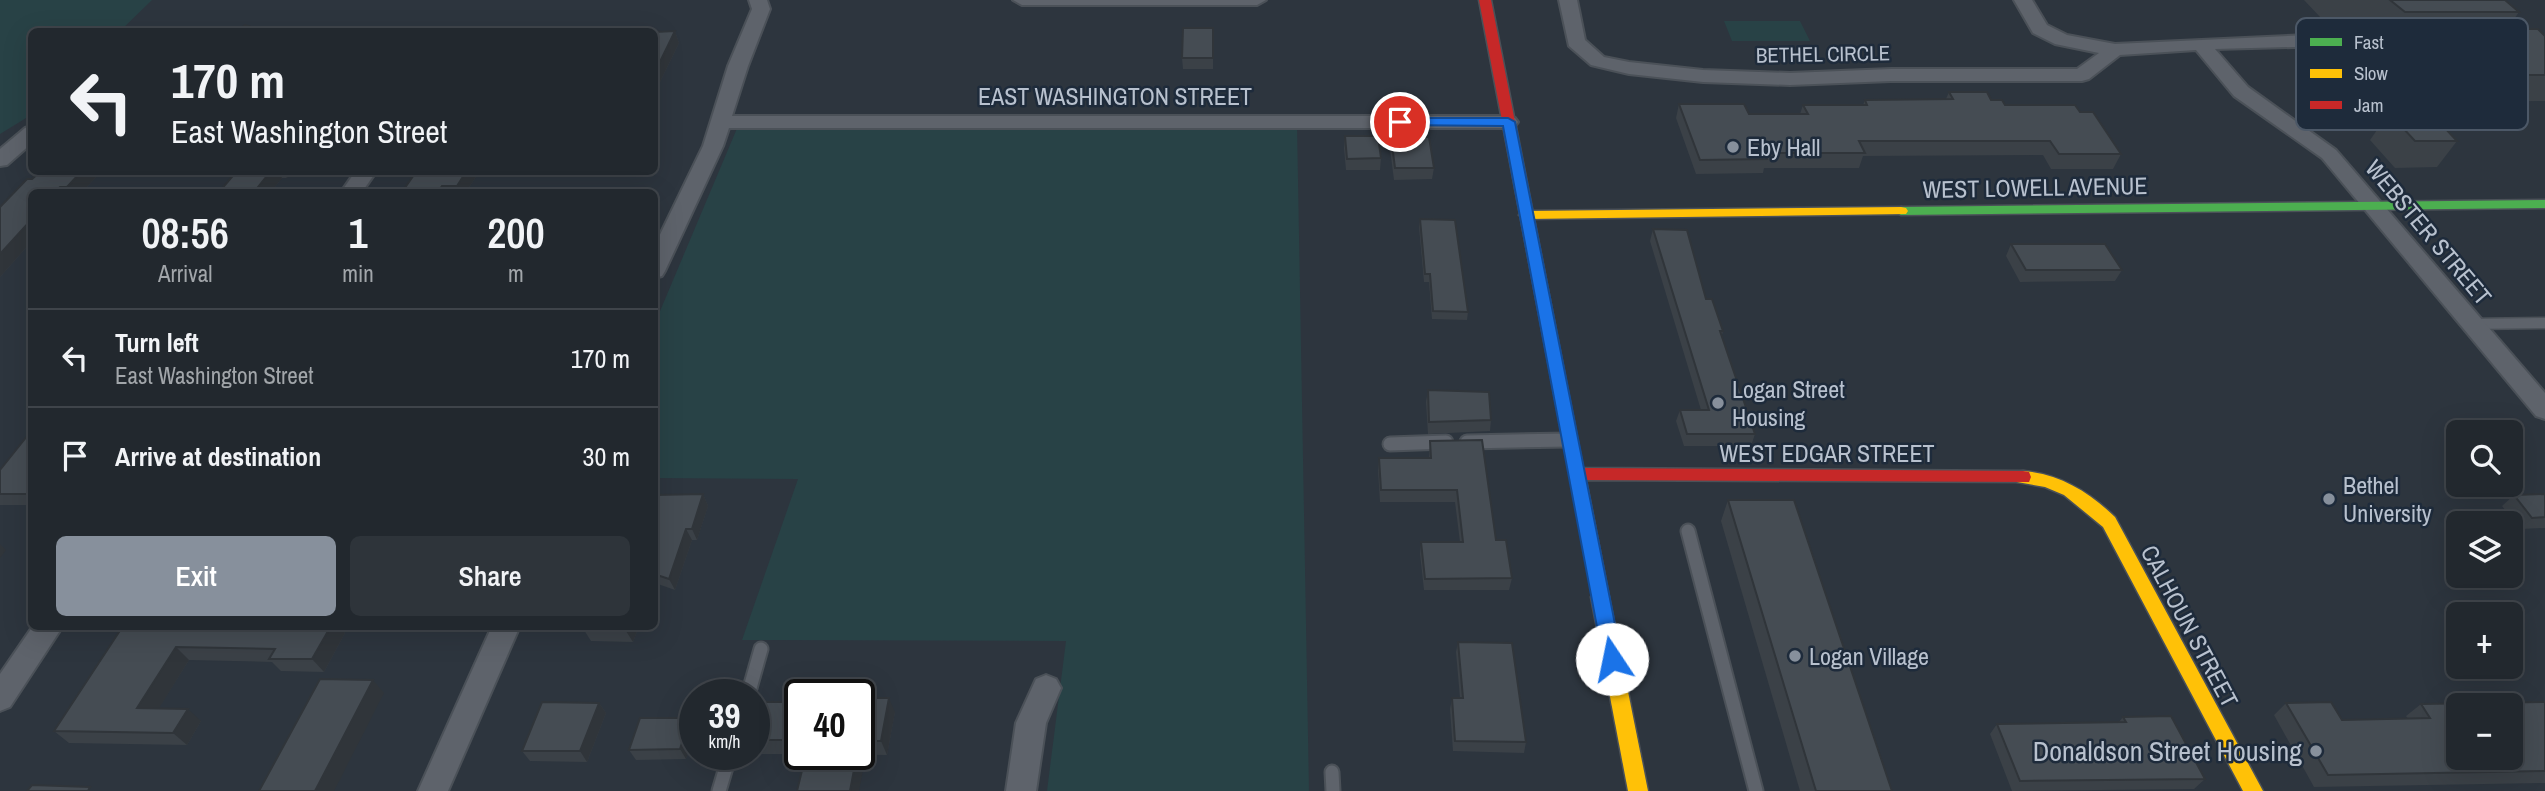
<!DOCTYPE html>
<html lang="en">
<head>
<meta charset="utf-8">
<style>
  body { margin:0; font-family:"Archivo Narrow",sans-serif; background:#2e343a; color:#f1f3f6; height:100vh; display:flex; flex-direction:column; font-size:26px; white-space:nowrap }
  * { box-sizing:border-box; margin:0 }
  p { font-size:23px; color:#a2a6aa }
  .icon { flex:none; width:38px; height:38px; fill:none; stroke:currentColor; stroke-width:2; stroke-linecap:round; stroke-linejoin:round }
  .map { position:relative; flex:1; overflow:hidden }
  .side { position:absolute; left:28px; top:189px; width:630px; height:441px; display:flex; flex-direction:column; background:#22282e; border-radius:10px; box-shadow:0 7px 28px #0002,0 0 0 2px #3f444a }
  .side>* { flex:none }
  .top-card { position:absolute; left:28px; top:28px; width:630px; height:147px; border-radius:10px; box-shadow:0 7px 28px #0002,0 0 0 2px #3f444a; background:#22282e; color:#f1f3f6; overflow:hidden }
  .buttons { position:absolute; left:2446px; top:420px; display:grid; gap:14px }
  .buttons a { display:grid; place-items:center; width:77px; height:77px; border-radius:10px; background:#22282e; box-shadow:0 7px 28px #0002,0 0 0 2px #3f444a; font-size:35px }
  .speed { position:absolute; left:679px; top:679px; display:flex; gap:14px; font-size:35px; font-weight:700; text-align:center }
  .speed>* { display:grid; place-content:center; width:91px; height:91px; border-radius:50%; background:#22282e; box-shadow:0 7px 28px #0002,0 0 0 2px #3f444a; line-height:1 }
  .speed small { font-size:18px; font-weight:400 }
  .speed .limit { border:4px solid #111; border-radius:10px; background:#fff; color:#111 }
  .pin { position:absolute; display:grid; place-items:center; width:60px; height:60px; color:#fff; margin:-30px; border:4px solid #fff; border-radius:50%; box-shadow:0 2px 7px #0007 }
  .me { position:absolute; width:77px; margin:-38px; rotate:349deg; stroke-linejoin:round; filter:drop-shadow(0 0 5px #0008) }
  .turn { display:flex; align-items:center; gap:24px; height:147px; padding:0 28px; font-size:32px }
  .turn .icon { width:91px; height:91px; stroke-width:2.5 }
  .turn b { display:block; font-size:49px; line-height:60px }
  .eta { display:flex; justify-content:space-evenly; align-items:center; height:119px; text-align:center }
  .eta b { font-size:42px; font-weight:600; line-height:49px }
  .button { display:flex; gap:14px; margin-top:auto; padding:14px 28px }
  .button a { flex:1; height:80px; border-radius:10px; background:#87909c; color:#fff; font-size:28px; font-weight:600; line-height:80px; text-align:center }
  .button a+a { background:#2e343a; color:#f1f3f6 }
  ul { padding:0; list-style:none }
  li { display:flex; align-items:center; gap:21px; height:98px; padding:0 28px; border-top:2px solid #3f444a }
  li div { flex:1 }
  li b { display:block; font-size:26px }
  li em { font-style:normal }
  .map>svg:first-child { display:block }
  .green { fill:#284246 }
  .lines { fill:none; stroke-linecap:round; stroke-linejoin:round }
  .lane-far1-casing { stroke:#4b5158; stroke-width:13 }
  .lane-casing { stroke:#4b5158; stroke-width:17 }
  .street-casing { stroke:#4b5158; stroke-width:4 }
  .fast-casing { stroke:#4b5158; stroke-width:3 }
  .slow-casing { stroke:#4b5158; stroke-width:3 }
  .jam-casing { stroke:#4b5158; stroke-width:3 }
  .lane-far1 { stroke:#5e636b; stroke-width:10 }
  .lane { stroke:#5e636b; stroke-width:13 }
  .street { fill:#5e636b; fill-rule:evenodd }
  .fast { fill:#4caf50; fill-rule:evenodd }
  .slow { fill:#ffc107; fill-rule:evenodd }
  .jam { fill:#c62828; fill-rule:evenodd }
  .wall { fill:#3b4147 }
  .shaded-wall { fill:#30353a }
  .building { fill:#454c53; stroke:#30353a; stroke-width:2; fill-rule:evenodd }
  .route { fill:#1a73e8; stroke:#114b97; stroke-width:2 }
  .poi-dot { fill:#87909c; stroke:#1e2b3b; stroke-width:2.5 }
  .labels { text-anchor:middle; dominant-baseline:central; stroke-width:5; stroke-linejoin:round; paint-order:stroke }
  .far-street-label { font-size:21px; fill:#b8c1ce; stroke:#1e2b3b }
  .street-label { font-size:24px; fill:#b8c1ce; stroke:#1e2b3b }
  .poi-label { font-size:24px; fill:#b8c1ce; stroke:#1e2b3b; text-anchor:start }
  .near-poi-label { font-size:28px; fill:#b8c1ce; stroke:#1e2b3b; text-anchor:end }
  .key { fill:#1e2b3b; stroke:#4c5867; stroke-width:2 }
  .key-label { font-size:19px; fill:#b8c1ce }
</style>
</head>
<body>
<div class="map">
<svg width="2545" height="791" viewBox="0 0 2545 791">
  <rect width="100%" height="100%" fill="#2d353e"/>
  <g class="green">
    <path d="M0,0H152L120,31L32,32L31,115L0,134Z"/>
    <path d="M1724,21H1800L1810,41H1732Z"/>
    <path d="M1297,124L1309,791H1047L1066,641L742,640L798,479L655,478V323L738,126Z"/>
  </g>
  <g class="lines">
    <g class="lane-far1-casing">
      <path id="lane-far1" d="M2472,324L2545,323"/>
    </g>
    <g class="lane-casing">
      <g id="lane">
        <path d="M1467,442L1568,440"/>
        <path d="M1390,444L1446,442"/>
        <path d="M1688,531L1756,791"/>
        <path d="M748,695L761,649"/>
        <path d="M1332,772L1333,791"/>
        <path d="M719,791L730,754"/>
      </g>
    </g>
    <g class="street-casing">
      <g id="street">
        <path d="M749,0H767L770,9L748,66L732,116H1508L1515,118L1518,122L1515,126L1508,128H729L723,146L665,271L662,276L654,278V247L703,146L728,66L752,9Z"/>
        <path d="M1013,0H1266L1257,5H1022Z"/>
        <path d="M1559,0H1577L1585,40L1604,57L1629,62L1703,70L1790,73L1891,69H2077L2099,53L2055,44L2033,33L2014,0H2032L2047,25L2067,35L2115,44L2331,34L2370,41L2450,43L2452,47L2450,51L2443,53H2370L2331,46L2215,49L2248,87L2336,150L2545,393V419L2536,416L2322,158L2234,96L2196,50L2120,55L2089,79L2082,81H1891L1790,85L1703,82L1629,74L1591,65L1569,46Z"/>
        <path d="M32,126V143L7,165L0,166V149L25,128Z"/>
        <path d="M355,172H376L362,192H341Z"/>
        <path d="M33,626H63L10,707L0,711V674Z"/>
        <path d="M492,626H520L448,791H418Z"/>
        <path d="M1046,675L1056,679L1061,688L1046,723L1036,791H1006L1016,723L1036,679Z"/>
      </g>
    </g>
    <g class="fast-casing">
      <path id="fast" d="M2545,200V208L1901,215L1894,211L1901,207Z"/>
    </g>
    <g class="slow-casing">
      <g id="slow">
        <path d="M1901,207L1906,208L1908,211L1906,214L1526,219L1519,215L1526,211Z"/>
        <path d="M2023,471C2060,474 2089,492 2115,517L2263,791H2243L2103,527L2064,495L2045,487L2017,482L2015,477L2017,472Z"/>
        <path d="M1600,590L1606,592L1609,597L1648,791H1628L1591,597L1594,592Z"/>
      </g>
    </g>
    <g class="jam-casing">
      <path id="jam" d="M1479,0H1491L1583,468L2023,471L2029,472L2031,477L2029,482L1586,480L1609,597L1606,602L1600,604L1594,602Z"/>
    </g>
    <use href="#lane-far1" class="lane-far1"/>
    <use href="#lane" class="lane"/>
    <use href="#street" class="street"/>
    <use href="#fast" class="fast"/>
    <use href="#slow" class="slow"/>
    <use href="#jam" class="jam"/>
  </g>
  <g class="wall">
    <path d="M2304,0H2505L2519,12L2507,29L2545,36V101L2450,102L2404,56L2416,38H2387L2364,17L2321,18Z"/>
    <path d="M1213,28V69H1183L1182,58Z"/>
    <path d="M675,31L679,43L660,82H654V32Z"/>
    <path d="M1949,92L1991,100L2005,105L2080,112L2121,154L2113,169H2051L2043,155L1863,156L1859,168H1764L1763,173L1696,174L1676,118L1679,104L1749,114H1800L1803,105H1863L1865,100L1946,99Z"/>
    <path d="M2389,113L2457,141L2437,167L2395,168L2370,140Z"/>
    <path d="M1345,136L1381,158L1380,170H1346L1344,148Z"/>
    <path d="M1391,137L1434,168L1432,179L1394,180L1390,149Z"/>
    <path d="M40,172H101L82,192H32V241L0,277L32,179Z"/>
    <path d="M236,172H291L287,178H282L271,192H219Z"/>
    <path d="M479,172L466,192H402Z"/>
    <path d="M571,172H610L608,176L573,175Z"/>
    <path d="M1420,219L1468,312L1467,320L1432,319L1429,282H1424L1419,227Z"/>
    <path d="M1653,229L1706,299L1723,331L1722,335L1755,434L1751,446H1684L1676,421L1680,410H1701L1650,241Z"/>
    <path d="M2011,244L2122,270L2115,281L2020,282L2006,256Z"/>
    <path d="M1428,390L1491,420L1490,431L1428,434L1426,402Z"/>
    <path d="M32,430V505H0V470Z"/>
    <path d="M1430,441L1496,540L1512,578L1509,590H1424L1420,554L1421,542H1460L1455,502H1380L1378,470L1379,458H1429Z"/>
    <path d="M703,494L708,506L697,540H692L675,590L655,583L654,586V495Z"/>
    <path d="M2545,494V528L2520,529L2502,506L2514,495Z"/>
    <path d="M1728,500L1892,791H1800L1721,521Z"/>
    <path d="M123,626H339L345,633L324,672L281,671L272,662L189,660L158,709L201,721L187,745L69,743L54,731Z"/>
    <path d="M585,626H639L633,642L591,641L584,630Z"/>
    <path d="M1458,642L1526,742L1524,753L1453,751L1450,709L1452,698H1460L1456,652Z"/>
    <path d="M859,698L895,712L887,755L806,754Z"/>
    <rect x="754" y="702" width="46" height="52"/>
    <path d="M2545,702V783L2314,787L2274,715L2286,703L2342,720L2408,719L2406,716L2421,704Z"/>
    <path d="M599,703L606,713L587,762L530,761L522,751Z"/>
    <path d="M2123,717L2205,779L2194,789L2012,791L1990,734L1997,724L2119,722Z"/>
    <path d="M695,726V731L686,759L636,760L629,750Z"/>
  </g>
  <g class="shaded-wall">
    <path d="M675,31L679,43L660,82L656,70Z"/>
    <path d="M81,172H101L82,192H72L67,187Z"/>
    <path d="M270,172H278L282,178L271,192H254Z"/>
    <path d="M283,172H291L287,178Z"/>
    <path d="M466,172H479L466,192H460L457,186Z"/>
    <path d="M442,186L445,192H438Z"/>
    <path d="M60,187L64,192H55Z"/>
    <path d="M32,219V241L0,277V254Z"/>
    <path d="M703,494L708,506L697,540L692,529Z"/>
    <path d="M686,529L692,540L675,590L669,579Z"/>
    <path d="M0,544L6,550L0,558Z"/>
    <path d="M331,626H339L345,633L324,672L312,659Z"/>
    <path d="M628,626H639L633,642L626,631Z"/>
    <path d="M176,647L189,660L151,721L137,708Z"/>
    <path d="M373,680L384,693L334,791H315Z"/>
    <path d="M889,698L895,712L887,755L881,741Z"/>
    <path d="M599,703L606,713L587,762L580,751Z"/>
    <path d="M188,709L201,721L187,745L173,733Z"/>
    <path d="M690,718L695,726V731L686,759L680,749Z"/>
    <path d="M860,741L866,755L859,791H850L857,754H859Z"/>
  </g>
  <g class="building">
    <path d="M2390,0H2505L2519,12H2405Z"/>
    <path d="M245,25L267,32H235Z"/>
    <path d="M425,27L455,28L452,32H422Z"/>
    <path d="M1183,28H1213V58H1182Z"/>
    <path d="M2422,29H2538L2545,36V75H2469Z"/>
    <path d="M675,31L656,70H654V32Z"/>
    <path d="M1949,92H1987L1991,100H2002L2005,105H2075L2080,112H2093L2121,154H2059L2050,141H1859L1865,153H1765L1767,159L1700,160L1679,104H1744L1749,114H1808L1803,105H1867L1865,100L1953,99Z"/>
    <path d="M2389,113H2431L2457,141H2415Z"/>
    <path d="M1345,136H1378L1381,158L1347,159Z"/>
    <path d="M1391,137H1429L1434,168H1395Z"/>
    <path d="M40,172H81L67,187H60L55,192H32V219L0,254V207L27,179H32Z"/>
    <path d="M236,172H270L254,192H219Z"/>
    <path d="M416,172H466L457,186H442L438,192H402Z"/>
    <path d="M1420,219L1455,220L1468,312L1433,311L1430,274H1425Z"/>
    <path d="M1653,229L1687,230L1706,299H1712L1723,331H1720L1755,434H1687L1680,410H1709Z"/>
    <path d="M2011,244H2105L2122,270H2026Z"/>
    <path d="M1428,390L1489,392L1491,420L1429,422Z"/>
    <path d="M32,430V490L29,494H0V470Z"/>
    <path d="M1482,440L1496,540H1506L1512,578L1425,579L1421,542H1463L1457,490H1381L1379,458H1431L1430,441Z"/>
    <path d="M703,494L692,529H686L669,579L654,574V495Z"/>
    <path d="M2545,494V517L2532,518L2514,495Z"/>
    <path d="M1728,500H1794L1892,791H1816Z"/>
    <path d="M123,626H331L312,659H269L275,649L176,647L137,708L188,709L173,733L54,731Z"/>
    <path d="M585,626H628L626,631L584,630Z"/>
    <path d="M1458,642L1512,643L1526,742L1455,741L1452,698H1463Z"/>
    <path d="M320,679L373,680L315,791H259Z"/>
    <path d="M859,698H889L881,741H860L859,744Z"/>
    <path d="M542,702L599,703L580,751H522Z"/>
    <rect x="754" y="702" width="46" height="38"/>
    <path d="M2331,702L2342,720L2430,718L2421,704L2545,702V771L2328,775L2286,703ZM2459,705H2511V758H2459Z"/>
    <path d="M2171,716L2205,779L2020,781L1997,724L2126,722L2123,717Z"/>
    <path d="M640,718H690L680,749L629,750Z"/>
    <path d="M806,754H857L850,791H797Z"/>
    <path d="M32,785L90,787L88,791H27Z"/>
  </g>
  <path class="route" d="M1400,118H1508L1515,122L1622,659L1619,665L1612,667L1606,665L1603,659L1503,126L1395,125V119Z"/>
  <g class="poi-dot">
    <circle cx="1733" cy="147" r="7"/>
    <circle cx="1718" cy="403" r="7"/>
    <circle cx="2329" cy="499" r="7"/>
    <circle cx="1795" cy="656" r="7"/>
    <circle cx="2316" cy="751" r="7"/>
  </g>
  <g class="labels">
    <g class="far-street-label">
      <text transform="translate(1823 54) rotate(-1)">BETHEL CIRCLE</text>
    </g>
    <g class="street-label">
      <text x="1115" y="96">EAST WASHINGTON STREET</text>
      <text transform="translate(2035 187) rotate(-1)">WEST LOWELL AVENUE</text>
      <text transform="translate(2429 232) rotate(50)">WEBSTER STREET</text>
      <text x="1827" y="453">WEST EDGAR STREET</text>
      <text transform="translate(2190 626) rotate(62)">CALHOUN STREET</text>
    </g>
    <g class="poi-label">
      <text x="1747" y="147">Eby Hall</text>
      <text x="1732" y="389">Logan Street<tspan x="1732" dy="28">Housing</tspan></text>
      <text x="2343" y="485">Bethel<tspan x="2343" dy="28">University</tspan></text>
      <text x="1809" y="656">Logan Village</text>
    </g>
    <g class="near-poi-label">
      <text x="2302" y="751">Donaldson Street Housing</text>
    </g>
  </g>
  <rect x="2296" y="18" width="232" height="112" rx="10" class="key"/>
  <rect x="2310" y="38" width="32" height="8" fill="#4caf50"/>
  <rect x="2310" y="69" width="32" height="9" fill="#ffc107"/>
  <rect x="2310" y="101" width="32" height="8" fill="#c62828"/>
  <g class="key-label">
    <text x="2354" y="49">Fast</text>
    <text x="2354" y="80">Slow</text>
    <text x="2354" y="112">Jam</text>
  </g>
</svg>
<div class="buttons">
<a><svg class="icon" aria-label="search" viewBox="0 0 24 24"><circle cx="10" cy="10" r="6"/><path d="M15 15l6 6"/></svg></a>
<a><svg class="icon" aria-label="layers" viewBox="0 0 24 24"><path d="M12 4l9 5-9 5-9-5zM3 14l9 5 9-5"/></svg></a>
<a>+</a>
<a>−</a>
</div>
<div class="speed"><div>39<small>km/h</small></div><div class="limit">40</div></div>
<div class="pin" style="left:1400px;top:122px;background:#d93025"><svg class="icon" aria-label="arrive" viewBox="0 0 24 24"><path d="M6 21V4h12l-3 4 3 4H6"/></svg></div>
<svg class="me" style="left:1612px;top:659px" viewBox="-20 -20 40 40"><circle r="19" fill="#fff"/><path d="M0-13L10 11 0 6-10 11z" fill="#1a73e8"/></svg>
<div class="top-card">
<div class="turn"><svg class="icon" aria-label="left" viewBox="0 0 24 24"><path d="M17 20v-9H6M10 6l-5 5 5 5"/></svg><div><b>170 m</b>East Washington Street</div></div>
</div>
<section class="side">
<div class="eta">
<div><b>08:56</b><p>Arrival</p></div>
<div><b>1</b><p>min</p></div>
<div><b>200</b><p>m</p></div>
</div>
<ul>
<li><svg class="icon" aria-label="left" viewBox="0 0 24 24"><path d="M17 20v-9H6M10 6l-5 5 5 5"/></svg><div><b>Turn left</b><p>East Washington Street</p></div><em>170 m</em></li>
<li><svg class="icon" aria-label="arrive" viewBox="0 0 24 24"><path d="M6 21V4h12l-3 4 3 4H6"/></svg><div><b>Arrive at destination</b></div><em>30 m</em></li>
</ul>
<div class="button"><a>Exit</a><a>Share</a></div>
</section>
</div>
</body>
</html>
